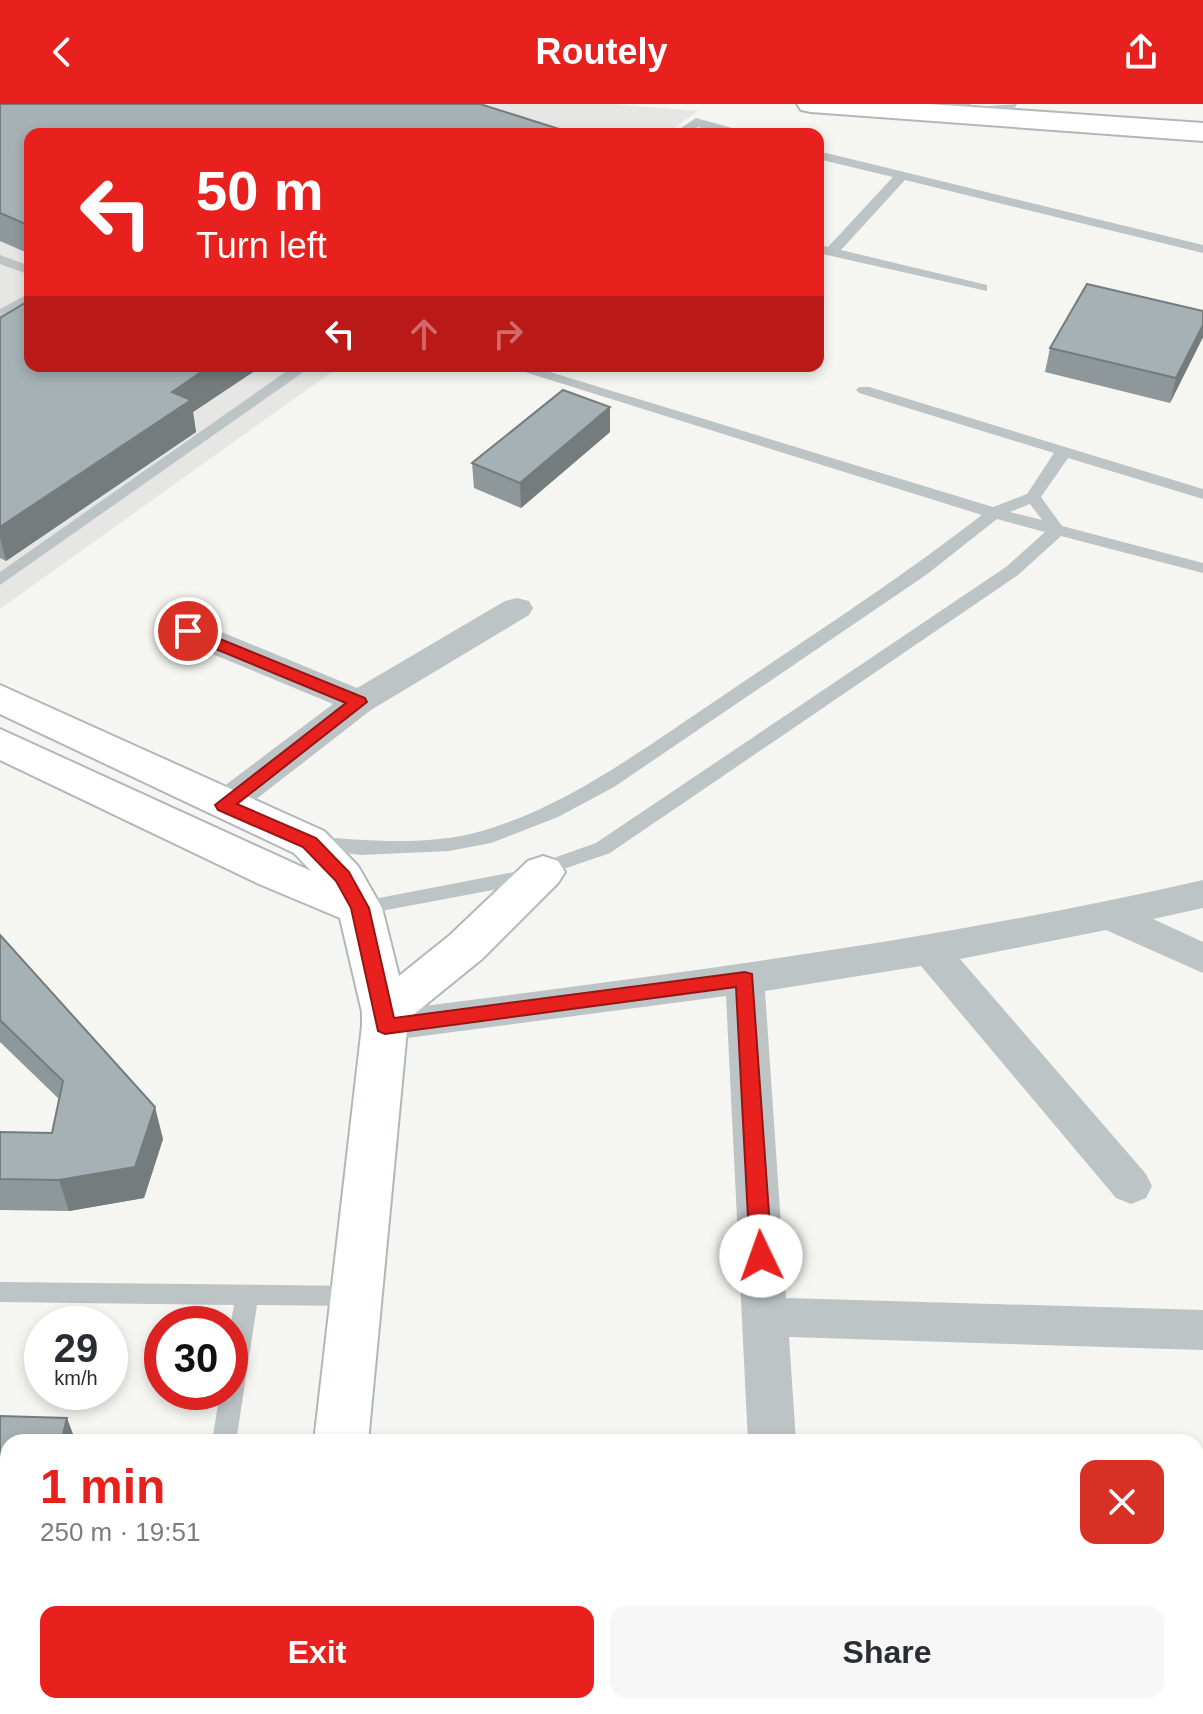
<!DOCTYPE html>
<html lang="en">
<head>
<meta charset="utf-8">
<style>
  body { margin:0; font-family:Helvetica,sans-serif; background:#f7f7f7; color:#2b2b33; height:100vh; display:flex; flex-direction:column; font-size:30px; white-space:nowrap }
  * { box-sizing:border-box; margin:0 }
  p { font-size:26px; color:#7c7c81 }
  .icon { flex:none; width:44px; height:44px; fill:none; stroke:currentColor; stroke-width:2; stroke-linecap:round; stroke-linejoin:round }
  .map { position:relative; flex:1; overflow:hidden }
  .side { position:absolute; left:0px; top:1330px; width:1204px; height:280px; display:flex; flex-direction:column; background:#fff; border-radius:24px 24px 0 0; box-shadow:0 4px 12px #0003 }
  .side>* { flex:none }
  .top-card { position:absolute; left:24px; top:24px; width:800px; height:244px; border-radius:16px; box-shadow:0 4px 12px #0003; background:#e8211e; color:#fff; overflow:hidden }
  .speed { position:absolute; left:24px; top:1202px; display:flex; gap:16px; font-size:40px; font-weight:700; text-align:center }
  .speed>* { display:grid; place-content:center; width:104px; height:104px; border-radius:50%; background:#fff; box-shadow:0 4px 12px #0003; line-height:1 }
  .speed small { font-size:20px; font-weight:400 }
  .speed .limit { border:12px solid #d22; background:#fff; color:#111 }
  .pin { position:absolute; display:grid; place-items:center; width:68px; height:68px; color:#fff; margin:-34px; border:4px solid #fff; border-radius:50%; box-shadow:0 2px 8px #0007 }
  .me { position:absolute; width:88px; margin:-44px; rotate:357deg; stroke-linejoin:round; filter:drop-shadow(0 0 6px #0008) }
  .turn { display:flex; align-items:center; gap:28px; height:168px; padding:0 40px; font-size:36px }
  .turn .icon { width:104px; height:104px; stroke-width:2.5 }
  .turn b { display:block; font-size:56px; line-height:68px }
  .lanes { display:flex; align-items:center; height:76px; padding:0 40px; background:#0003; justify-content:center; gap:40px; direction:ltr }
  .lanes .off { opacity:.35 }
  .round { display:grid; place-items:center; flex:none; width:84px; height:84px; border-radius:16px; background:#f7f7f7 }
  .headline { display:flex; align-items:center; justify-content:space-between; height:136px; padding:0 40px }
  h1 { font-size:48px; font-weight:600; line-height:60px; color:#e8211e }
  .action { display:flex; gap:16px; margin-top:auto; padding:16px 40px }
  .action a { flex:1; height:92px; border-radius:16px; background:#e8211e; color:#fff; font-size:32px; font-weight:600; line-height:92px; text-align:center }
  .action a+a { background:#f7f7f7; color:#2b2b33 }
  header { display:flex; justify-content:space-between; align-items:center; height:104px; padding:0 40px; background:#e8211e; color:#fff; font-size:36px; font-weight:600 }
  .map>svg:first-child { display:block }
  .built { fill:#e6e6e5 }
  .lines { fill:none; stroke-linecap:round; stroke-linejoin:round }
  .secondary-casing { stroke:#b0b8bb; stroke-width:4 }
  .lane { fill:#bdc4c6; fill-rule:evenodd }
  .street { fill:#bdc4c6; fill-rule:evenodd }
  .secondary { fill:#fff; fill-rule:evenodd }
  .wall { fill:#8e989b }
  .shaded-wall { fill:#747c7e }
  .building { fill:#a5b1b4; stroke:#747c7e; stroke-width:2 }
  .route { fill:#e8211e; stroke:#971514; stroke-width:2 }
</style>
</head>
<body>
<header><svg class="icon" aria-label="back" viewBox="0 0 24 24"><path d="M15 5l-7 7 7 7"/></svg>Routely<svg class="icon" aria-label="share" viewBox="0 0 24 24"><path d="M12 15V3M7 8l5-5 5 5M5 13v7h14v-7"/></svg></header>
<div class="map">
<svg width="1203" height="1610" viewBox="0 0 1203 1610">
  <rect width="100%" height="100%" fill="#f5f5f1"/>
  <path class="built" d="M0,0H613L698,7L665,30H30V262H340L0,505Z"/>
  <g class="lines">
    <g class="secondary-casing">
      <g id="secondary">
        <path d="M797,0H929L1203,19V37L811,8L801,6Z"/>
        <path d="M0,581L324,727L358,762L382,804L399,872L450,831L528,757L543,752L558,757L565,768L558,779L482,855L408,915L368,1338H314L362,922V908L340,814L259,780L0,656V625L311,767L294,749L0,610Z"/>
        <path d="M280,1602H340L339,1610H279Z"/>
      </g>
    </g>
    <g class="lane">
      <path d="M696,14L743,27L745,30H724L698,23L687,30H672Z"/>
      <path d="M818,47L1203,141V149L905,76L841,146L987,181V187L818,149V141L828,143L893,73L818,55Z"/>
      <path d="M0,151L30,162V171L0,160Z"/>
      <path d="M30,189V199L0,215V205Z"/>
      <path d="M294,262H312L0,481V468Z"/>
      <path d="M506,262H530L993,403L1027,390L1054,349L859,289L856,286L859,283H869L1203,385V395L1068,354L1041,393L1062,422L1203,459V469L1061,432L1018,471L610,749L514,782L360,811L353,809L350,804L353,799L514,768L596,739L1006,463L1045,428L997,415L926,471L614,683L558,713L491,739L449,747L361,751L306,744L303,739L313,732C364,737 432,742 482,727C571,701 647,642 724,591C811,532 899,475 982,411ZM1030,400L1042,416L1010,408Z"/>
      <path d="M0,1178L357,1182L365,1185L369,1192L365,1199L357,1202L257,1201L236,1338H212L220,1288H230V1224L234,1201L0,1198Z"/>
      <path d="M168,1602H196L195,1610H167Z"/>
    </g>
    <g class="street">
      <path d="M941,0H970L975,3L1017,0L1014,5C987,15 961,28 941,0Z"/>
      <path d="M517,494L529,497L533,504L529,511L371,606L237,710L224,714L211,710L206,701L211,692L333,600L176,535L171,527L176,519L188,516L200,519L357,584L505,497Z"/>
      <path d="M1203,776V804L1153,815L1203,838V869L1106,826L960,855L1146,1070L1152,1082L1146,1094L1131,1100L1116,1094L921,862L765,887L786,1194L1203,1206V1246L789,1233L796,1338H748L726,892L385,937L371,933L365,922L371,911L385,907C659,872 933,838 1203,776Z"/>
      <rect x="1196" y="1524" width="7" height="50"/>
      <path d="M761,1602H813L814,1610H762Z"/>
    </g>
    <use href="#secondary" class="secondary"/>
  </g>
  <g class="wall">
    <path d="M0,0L30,30V150L0,137Z"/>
    <path d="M1203,207V233L1170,299L1045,268L1050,244Z"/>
    <path d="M0,214L30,262H262L193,308L196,328L6,457L0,454Z"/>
    <path d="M610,303V328L521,404L474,384L472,359Z"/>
    <path d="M0,831L163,1035L144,1094L69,1107L0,1106V1028L52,1029L59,995L0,938Z"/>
    <path d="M0,1312L8,1338V1569H0Z"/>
  </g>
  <g class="shaded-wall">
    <path d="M1203,221V233L1170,299L1176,274Z"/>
    <path d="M210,262H262L193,308L196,328L6,457L0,433V423L172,288Z"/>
    <path d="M610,303V328L521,404L520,379Z"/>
    <path d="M155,1003L163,1035L144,1094L69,1107L59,1076Z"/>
    <path d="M67,1314L76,1338H61Z"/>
  </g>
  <g class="building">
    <path d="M0,0H480L575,30H30V122L0,109Z"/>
    <path d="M1087,180L1203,207V221L1176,274L1050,244Z"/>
    <path d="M30,196V262H210L172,288L191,296L0,423V214Z"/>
    <path d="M563,286L610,303L520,379L472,359Z"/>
    <path d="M0,831L155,1003L135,1063L59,1076L0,1075V1028L52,1029L63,977L0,916Z"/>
    <path d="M0,1312L67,1314L61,1338H8V1543H0Z"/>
  </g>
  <path class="route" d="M188,522L365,594L367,598L237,700L316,734L349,768L369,804L394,914L745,868L752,870L772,1152L768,1158L761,1161L754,1158L750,1152L736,883L385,930L378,927L351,804L336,777L303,743L218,706L215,701L346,599L182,531V524Z"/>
</svg>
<div class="speed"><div>29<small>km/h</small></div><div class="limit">30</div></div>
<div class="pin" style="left:188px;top:527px;background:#d93025"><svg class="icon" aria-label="arrive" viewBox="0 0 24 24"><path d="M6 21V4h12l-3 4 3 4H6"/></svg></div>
<svg class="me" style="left:761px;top:1152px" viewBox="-20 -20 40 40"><circle r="19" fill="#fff"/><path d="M0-13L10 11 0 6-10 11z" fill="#e8211e"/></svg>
<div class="top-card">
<div class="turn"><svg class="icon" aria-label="left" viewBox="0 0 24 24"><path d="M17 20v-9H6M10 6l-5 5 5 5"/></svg><div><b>50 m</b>Turn left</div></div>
<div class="lanes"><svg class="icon" aria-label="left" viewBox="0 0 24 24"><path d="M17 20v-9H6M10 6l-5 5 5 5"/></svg><svg class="icon off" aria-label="ahead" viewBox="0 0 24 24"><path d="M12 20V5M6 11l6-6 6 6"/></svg><svg class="icon off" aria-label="right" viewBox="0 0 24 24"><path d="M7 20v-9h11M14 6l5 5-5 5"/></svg></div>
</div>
<section class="side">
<div class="headline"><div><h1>1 min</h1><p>250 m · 19:51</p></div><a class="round" style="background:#d93025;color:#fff"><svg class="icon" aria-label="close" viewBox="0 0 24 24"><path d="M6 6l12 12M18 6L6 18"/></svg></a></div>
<div class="action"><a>Exit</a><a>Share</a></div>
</section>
</div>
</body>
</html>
